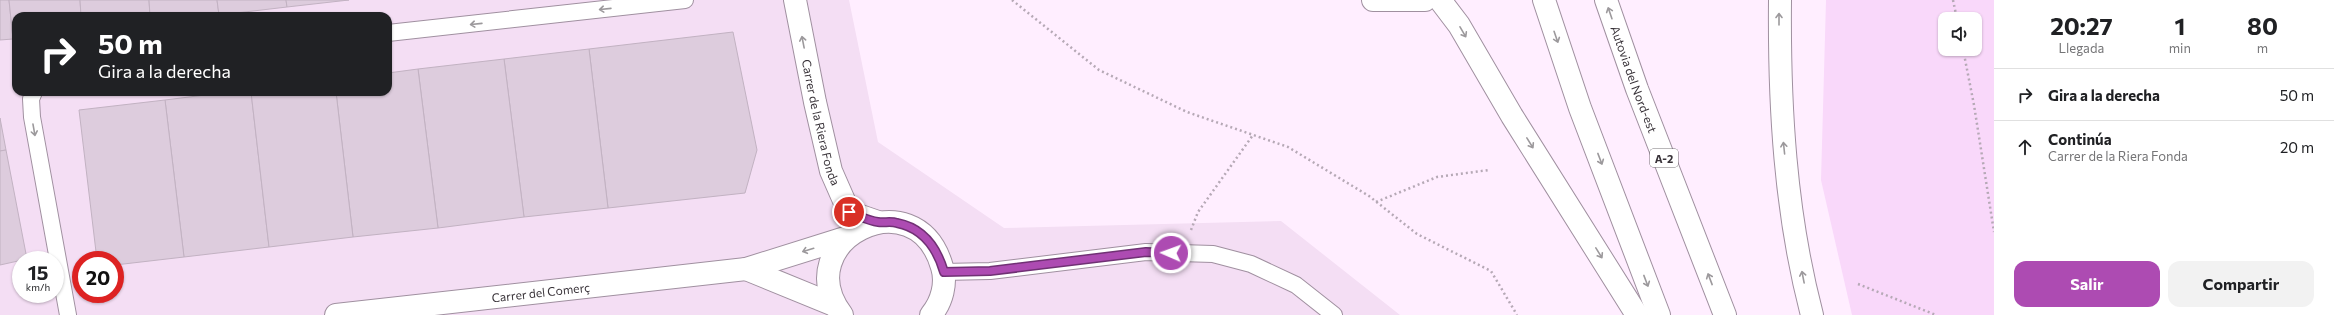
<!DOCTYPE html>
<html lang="es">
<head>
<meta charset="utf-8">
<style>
  body { margin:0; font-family:Commissioner,sans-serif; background:#f2f2f2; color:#202124; height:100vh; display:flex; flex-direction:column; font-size:15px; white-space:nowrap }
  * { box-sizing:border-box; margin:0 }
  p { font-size:13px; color:#757577 }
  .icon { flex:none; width:22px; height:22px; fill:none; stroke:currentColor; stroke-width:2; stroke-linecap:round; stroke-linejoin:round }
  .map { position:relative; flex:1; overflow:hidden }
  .sheet { display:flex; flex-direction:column; background:#fff; width:340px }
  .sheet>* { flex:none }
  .guide { position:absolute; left:12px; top:12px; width:380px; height:84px; border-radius:12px; box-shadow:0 1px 3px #0004; background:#202124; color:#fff; overflow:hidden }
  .fabs { position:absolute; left:1938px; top:12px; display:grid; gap:8px }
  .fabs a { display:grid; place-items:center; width:44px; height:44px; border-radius:8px; background:#fff; box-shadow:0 1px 3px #0004; font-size:20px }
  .speed { position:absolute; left:12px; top:251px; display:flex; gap:8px; font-size:20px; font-weight:700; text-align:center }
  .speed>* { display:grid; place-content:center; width:52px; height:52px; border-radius:50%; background:#fff; box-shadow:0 1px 3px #0004; line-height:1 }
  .speed small { font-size:10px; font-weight:400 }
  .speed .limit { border:6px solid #d22; background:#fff; color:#111 }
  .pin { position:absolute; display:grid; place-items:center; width:34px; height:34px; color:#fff; margin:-17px; border:2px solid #fff; border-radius:50%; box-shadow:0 1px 4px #0007 }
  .me { position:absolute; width:44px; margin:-22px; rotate:272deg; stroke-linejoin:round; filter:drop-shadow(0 0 3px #0008) }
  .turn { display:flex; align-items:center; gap:14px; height:84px; padding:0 20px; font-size:18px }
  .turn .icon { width:52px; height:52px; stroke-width:2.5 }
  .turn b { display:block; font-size:28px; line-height:34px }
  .eta { display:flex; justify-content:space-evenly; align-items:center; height:68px; text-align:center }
  .eta b { font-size:24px; font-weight:700; line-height:28px }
  .action { display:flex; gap:8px; margin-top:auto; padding:8px 20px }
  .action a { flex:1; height:46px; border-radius:12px; background:#ad4bb2; color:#fff; font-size:16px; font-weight:700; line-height:46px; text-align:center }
  .action a+a { background:#f2f2f2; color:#202124 }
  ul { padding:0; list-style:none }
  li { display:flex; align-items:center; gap:12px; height:52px; padding:0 20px; border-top:1px solid #e0e0e0 }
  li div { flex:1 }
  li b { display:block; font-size:15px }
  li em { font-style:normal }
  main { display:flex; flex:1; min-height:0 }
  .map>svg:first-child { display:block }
  .built { fill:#f4def4; fill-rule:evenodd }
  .green { fill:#f9d8fa; fill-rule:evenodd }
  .building { fill:#dcd; stroke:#c2b2c2 }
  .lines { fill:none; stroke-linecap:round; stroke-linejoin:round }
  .lane-casing { stroke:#a090a0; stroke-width:18 }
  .street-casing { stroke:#a090a0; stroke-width:24 }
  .highway-casing { stroke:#a090a0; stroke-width:24 }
  .path { stroke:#b6a9b6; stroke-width:2.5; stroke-dasharray:2 3; stroke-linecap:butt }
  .lane { stroke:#fff; stroke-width:16 }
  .street { stroke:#fff; stroke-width:22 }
  .highway { stroke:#fff; stroke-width:22 }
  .oneway { stroke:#9c999c }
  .route-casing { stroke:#703174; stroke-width:10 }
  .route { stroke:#ad4bb2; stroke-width:7 }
  .labels { text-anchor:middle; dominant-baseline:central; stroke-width:4; stroke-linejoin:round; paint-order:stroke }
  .shield { fill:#fff; stroke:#747074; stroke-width:1 }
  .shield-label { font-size:11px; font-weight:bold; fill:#393339 }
  .street-label { font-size:12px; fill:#393339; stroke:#fff }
</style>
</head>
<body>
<main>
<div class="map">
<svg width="1994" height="315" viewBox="0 0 1994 315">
  <rect width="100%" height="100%" fill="#fef"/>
  <path class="built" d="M0,0H849L878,142L1004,228L1281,221L1400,315H0ZM16,16H388V92H16ZM21,260H55V294H21ZM81,260H115V294H81Z"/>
  <path class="green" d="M1826,0H1994V315H1852L1821,180ZM1945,19H1975V49H1945Z"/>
  <g class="building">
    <path d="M0,0H9L13,39L0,40Z"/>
    <path d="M9,0H80L81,16H16V38L13,39Z"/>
    <path d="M80,0H149L150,16H81Z"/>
    <path d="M149,0H217L219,15L150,16Z"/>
    <path d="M217,0H286L287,7L219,15Z"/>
    <path d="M286,0H349L287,7Z"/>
    <path d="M733,32L757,150L745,193L608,208L589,49Z"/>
    <path d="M589,49L608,208L524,217L504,59Z"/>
    <path d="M504,59L524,217L438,228L418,69Z"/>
    <path d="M418,69L438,228L353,237L336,92H388V73Z"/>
    <path d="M229,92H251L269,247L184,257L165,100Z"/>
    <path d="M251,92H336L353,237L269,247Z"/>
    <path d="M165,100L184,257L115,265V260H97L79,110Z"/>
    <path d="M0,118L6,150L0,151Z"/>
    <path d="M6,150L27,259L0,265V151Z"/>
  </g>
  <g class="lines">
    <g class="lane-casing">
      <g id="lane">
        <path d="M388,33L685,0"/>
        <path d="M34,92L31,99L32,117L68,315"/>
        <path d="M943,272L990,271L1146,252L1213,254L1251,264L1296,285L1334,315"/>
      </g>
    </g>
    <g class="street-casing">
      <g id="street">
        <path id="s1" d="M795,0L815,102L831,171L849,212L878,222"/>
        <path d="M746,269L834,305"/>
        <path id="s2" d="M336,315L746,269L845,238"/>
        <path d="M842,315C786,241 916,175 942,267C947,283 942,302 931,315"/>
      </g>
    </g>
    <g class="highway-casing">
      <g id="highway">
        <path d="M1373,0H1425"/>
        <path d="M1440,0L1459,25L1512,116L1637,315"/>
        <path d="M1544,0L1580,108L1659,315"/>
        <path id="s3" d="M1606,0L1637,89L1725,315"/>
        <path d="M1780,0C1779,106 1785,212 1812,315"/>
      </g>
    </g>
    <g class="path">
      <path d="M1012,0L1099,70L1187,112L1288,147L1369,196L1417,234L1491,271L1517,315"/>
      <path d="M1953,0L1957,19"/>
      <path d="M1963,49L1974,105L1994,232"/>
      <path d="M1376,202L1437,177L1489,170"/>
      <path d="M1191,230L1198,212L1253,135"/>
      <path d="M1858,284L1936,315"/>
    </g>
    <use href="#lane" class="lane"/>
    <use href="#street" class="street"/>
    <use href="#highway" class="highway"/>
  </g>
  <defs><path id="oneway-shaft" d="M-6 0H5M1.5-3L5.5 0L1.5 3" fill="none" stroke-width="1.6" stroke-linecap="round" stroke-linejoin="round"/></defs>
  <g class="oneway">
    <use href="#oneway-shaft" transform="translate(605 9) rotate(174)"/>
    <use href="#oneway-shaft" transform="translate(1610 13) rotate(-109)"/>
    <use href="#oneway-shaft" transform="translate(1779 19) rotate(-90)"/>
    <use href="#oneway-shaft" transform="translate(476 24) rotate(174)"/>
    <use href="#oneway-shaft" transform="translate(1463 32) rotate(60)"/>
    <use href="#oneway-shaft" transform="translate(1556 37) rotate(71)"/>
    <use href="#oneway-shaft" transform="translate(803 42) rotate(-101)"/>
    <use href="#oneway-shaft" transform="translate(34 130) rotate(80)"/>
    <use href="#oneway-shaft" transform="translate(1530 143) rotate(58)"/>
    <use href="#oneway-shaft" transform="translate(1784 148) rotate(-96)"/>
    <use href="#oneway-shaft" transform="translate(1600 159) rotate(69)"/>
    <use href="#oneway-shaft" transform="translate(808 250) rotate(163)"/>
    <use href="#oneway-shaft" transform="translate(1599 253) rotate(58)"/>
    <use href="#oneway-shaft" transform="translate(1803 277) rotate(-101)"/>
    <use href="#oneway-shaft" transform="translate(1710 279) rotate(-111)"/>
    <use href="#oneway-shaft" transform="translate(1646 281) rotate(69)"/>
  </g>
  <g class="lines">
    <g class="route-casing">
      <path id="route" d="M849,212C858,215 868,221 878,222C884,223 891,221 897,223C923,228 937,248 944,272L990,271L1146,252L1171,253"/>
    </g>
    <use href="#route" class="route"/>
  </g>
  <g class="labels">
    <rect class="shield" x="1650" y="149" width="28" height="18" rx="3"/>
    <g class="shield-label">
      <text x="1664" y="158">A-2</text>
    </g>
    <g class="street-label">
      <text stroke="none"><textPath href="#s3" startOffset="84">Autovia del Nord-est</textPath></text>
      <text stroke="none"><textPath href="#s1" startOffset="125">Carrer de la Riera Fonda</textPath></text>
      <text stroke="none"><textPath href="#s2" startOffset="206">Carrer del Comerç</textPath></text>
    </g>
  </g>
</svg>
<div class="fabs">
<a><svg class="icon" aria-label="sound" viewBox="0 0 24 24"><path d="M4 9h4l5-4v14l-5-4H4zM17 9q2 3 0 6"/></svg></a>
</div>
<div class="speed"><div>15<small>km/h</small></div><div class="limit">20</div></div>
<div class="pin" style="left:849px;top:212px;background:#d93025"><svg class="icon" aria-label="arrive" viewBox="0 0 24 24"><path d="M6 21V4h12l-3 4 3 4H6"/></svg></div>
<svg class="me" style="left:1171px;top:253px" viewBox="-20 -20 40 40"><circle r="17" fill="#ad4bb2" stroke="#fff" stroke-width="3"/><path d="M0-11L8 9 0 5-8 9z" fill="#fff"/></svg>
<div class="guide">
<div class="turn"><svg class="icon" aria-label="right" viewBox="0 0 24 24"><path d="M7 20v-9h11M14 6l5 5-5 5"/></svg><div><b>50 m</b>Gira a la derecha</div></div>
</div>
</div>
<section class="sheet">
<div class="eta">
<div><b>20:27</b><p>Llegada</p></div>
<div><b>1</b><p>min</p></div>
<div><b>80</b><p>m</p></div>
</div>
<ul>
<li><svg class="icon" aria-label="right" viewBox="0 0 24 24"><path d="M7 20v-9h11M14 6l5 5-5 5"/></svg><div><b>Gira a la derecha</b></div><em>50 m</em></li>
<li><svg class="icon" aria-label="ahead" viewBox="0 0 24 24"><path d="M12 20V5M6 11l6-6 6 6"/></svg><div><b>Continúa</b><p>Carrer de la Riera Fonda</p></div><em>20 m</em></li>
</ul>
<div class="action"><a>Salir</a><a>Compartir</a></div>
</section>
</main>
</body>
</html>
